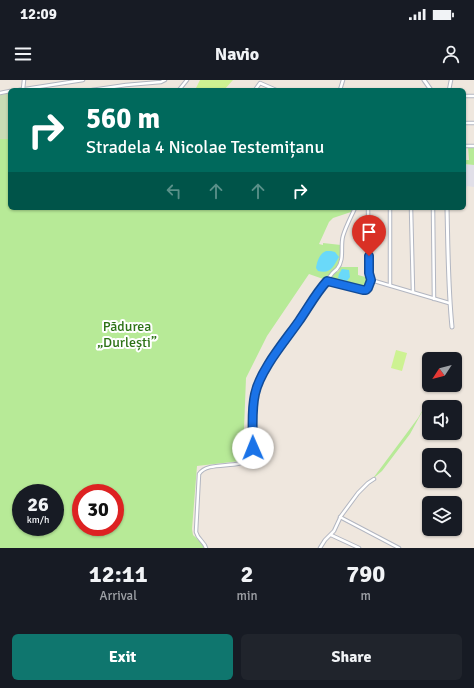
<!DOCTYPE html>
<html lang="en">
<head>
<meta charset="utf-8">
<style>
  body { margin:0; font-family:Signika,sans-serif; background:#20242c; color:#f1f3f6; height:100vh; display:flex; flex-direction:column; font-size:15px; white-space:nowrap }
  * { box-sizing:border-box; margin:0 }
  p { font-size:13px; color:#9ea1a6 }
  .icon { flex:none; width:22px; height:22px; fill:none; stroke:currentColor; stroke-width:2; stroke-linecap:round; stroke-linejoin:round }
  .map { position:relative; height:468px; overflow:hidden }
  .sheet { display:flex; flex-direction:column; background:#171b24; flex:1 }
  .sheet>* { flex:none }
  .guide { position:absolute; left:8px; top:8px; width:458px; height:122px; border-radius:6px; box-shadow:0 1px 3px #0004; background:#00695c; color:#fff; overflow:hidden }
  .needle { width:26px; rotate:234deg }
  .controls { position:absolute; left:422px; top:272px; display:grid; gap:8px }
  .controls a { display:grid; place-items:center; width:40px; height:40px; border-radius:6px; background:#171b24; box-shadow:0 1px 3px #0004; font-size:20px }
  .speed { position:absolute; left:12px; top:404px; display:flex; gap:8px; font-size:20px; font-weight:700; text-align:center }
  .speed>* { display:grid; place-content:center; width:52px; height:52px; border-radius:50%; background:#171b24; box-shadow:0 1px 3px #0004; line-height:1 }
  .speed small { font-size:10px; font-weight:400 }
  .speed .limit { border:6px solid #d22; background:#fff; color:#111 }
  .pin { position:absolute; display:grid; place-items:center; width:34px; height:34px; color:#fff; margin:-41px -17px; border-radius:50% 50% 50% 0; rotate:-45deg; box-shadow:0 0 4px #0007 }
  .pin .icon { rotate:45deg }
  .me { position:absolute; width:44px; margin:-22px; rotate:359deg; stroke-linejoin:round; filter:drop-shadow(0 0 3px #0008) }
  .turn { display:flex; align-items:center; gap:14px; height:84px; padding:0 12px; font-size:18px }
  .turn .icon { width:52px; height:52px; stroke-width:2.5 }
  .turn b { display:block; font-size:28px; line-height:34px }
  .lanes { display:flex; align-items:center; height:38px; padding:0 12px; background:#0003; justify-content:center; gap:20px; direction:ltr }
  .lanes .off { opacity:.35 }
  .eta { display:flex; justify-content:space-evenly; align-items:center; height:68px; text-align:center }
  .eta b { font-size:24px; font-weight:700; line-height:28px }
  .primary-button { display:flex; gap:8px; margin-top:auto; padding:8px 12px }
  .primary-button a { flex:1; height:46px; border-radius:6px; background:#0f766e; color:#fff; font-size:16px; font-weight:700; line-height:46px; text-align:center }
  .primary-button a+a { background:#20242c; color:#f1f3f6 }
  .status { display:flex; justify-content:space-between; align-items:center; height:28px; padding:0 20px; background:#171b24; direction:ltr }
  .status svg { height:11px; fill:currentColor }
  header { display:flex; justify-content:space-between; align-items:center; height:52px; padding:0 12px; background:#171b24; font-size:18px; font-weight:700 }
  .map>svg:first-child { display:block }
  .industrial { fill:#e1dfe8 }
  .green { fill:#b7ea97; fill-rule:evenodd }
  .cemetery { fill:#c8dbb4 }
  .pitch { fill:#cdf292 }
  .water { fill:#6ad9f9 }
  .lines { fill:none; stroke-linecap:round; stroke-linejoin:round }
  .minor-casing { stroke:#b2b6c1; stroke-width:4.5 }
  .tertiary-casing { stroke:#b2b6c1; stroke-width:5 }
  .minor { stroke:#fff; stroke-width:2.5 }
  .tertiary { stroke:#fff; stroke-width:3 }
  .route-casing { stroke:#114b97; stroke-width:10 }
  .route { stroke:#1a73e8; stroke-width:7 }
  .labels { text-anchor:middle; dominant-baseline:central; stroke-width:4; stroke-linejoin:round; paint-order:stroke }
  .park-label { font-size:14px; fill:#2c7215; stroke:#fff }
</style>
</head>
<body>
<div class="status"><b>12:09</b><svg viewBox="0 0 49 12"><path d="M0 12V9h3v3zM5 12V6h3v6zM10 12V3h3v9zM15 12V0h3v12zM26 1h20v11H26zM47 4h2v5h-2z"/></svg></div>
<header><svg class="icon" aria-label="menu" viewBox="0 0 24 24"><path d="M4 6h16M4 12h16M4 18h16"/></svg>Navio<svg class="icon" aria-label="person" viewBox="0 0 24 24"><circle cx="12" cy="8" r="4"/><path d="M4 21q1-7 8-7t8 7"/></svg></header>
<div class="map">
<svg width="474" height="468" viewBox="0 0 474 468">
  <rect width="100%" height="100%" fill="#efe7de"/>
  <path class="industrial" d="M464,84L474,85V107L467,106L464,116Z"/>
  <g class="green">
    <path d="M0,59H10V128H353L351,132L333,138L329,142L319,164L323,165V163L341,165L340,177L337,187L331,193L326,200L309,194L267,256L246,298L244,349L245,356H250L249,373L248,378L240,381L197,386L192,449L193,455L204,465L205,468H0ZM21,413H55V447H21ZM81,413H115V447H81Z"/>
    <path d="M468,67H474V85L464,84V80H469Z"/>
    <path d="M340,187H358V195L369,198V201L366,208L365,209L332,200L331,198L334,193L339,191Z"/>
    <path d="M428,321L410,354L382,391L375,397H374L418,338Z"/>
  </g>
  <path class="cemetery" d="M10,13V59H0V15Z"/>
  <g class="pitch">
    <path d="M200,0H233L224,10H195Z"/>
    <path d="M396,270L407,273L402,291L391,288Z"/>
  </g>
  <g class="water">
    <path d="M326,171H331L335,172L339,177C333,187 331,194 318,191L316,188C317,182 319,174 326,171Z"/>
    <path d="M342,189L349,190L350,197L347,201L340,199L338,198L339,194Z"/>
  </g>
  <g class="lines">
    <g class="minor-casing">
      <g id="minor">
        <path d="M23,9L24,0"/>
        <path d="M19,10L83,0"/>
        <path d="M92,10L126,5L161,2L165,0"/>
        <path d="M179,10L187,0"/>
        <path d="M255,10L260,3L276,10"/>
        <path d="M340,10L343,0"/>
        <path d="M449,10L451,0"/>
        <path d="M0,13L10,11"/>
        <path d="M464,16H474"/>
        <path d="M464,43H474"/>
        <path d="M464,66H474"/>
        <path d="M390,128V205"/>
        <path d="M411,128L413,212"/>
        <path d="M433,128L434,219"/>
        <path d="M371,200L449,223"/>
        <path d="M327,201L363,210C372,209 369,199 369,193L368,128"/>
        <path d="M340,437L399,468"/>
        <path d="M331,455L359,468"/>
        <path d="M206,468C204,461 198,460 196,452L199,394C208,380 240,390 249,378C256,370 252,347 252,336C252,328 253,320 255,312C260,292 275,274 287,257C302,236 315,215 331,195C333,192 335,191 337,189C345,180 340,166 343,156C346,146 351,137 355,128"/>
        <path d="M320,468L325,460L334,451L341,436L358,413L368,403L374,399"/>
      </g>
    </g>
    <g class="tertiary-casing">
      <g id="tertiary">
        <path d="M424,0L431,10"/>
        <path d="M447,128C448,168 448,207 452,247"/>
      </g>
    </g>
    <use href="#minor" class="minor"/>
    <use href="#tertiary" class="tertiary"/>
  </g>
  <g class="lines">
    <g class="route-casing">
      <path id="route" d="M253,368C253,350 251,332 255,314C260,290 285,261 299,241C308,228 316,213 327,201L363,210H366L368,208L371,200L369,193V176"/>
    </g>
    <use href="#route" class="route"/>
  </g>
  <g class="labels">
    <g class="park-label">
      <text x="127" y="246">Pădurea<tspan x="127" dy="16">„Durlești”</tspan></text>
    </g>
  </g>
</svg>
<div class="controls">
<a><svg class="needle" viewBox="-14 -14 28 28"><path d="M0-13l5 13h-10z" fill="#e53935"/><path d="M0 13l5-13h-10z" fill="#9ea1a6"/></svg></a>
<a><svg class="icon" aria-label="sound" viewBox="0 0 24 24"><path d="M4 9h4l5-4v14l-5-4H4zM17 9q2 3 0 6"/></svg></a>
<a><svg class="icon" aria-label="search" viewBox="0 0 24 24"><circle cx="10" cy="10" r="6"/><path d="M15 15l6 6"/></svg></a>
<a><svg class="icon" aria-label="layers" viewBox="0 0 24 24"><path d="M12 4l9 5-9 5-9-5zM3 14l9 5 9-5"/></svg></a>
</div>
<div class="speed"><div>26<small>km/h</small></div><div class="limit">30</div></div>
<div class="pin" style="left:369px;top:176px;background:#d93025"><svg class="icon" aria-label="arrive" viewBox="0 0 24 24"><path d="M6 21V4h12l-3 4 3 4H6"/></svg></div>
<svg class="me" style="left:253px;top:368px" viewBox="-20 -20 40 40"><circle r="19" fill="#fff"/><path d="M0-13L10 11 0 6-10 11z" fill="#1a73e8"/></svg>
<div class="guide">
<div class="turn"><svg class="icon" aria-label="right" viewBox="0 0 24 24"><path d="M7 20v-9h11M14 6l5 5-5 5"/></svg><div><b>560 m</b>Stradela 4 Nicolae Testemițanu</div></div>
<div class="lanes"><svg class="icon off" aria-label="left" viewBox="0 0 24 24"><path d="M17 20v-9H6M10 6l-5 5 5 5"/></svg><svg class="icon off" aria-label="ahead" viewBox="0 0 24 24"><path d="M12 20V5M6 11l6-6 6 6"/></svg><svg class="icon off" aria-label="ahead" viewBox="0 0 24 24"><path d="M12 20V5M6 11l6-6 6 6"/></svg><svg class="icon" aria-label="right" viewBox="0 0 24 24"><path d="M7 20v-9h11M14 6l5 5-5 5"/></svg></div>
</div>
</div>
<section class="sheet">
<div class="eta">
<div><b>12:11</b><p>Arrival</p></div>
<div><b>2</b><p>min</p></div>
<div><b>790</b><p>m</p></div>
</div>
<div class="primary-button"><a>Exit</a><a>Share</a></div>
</section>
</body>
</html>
